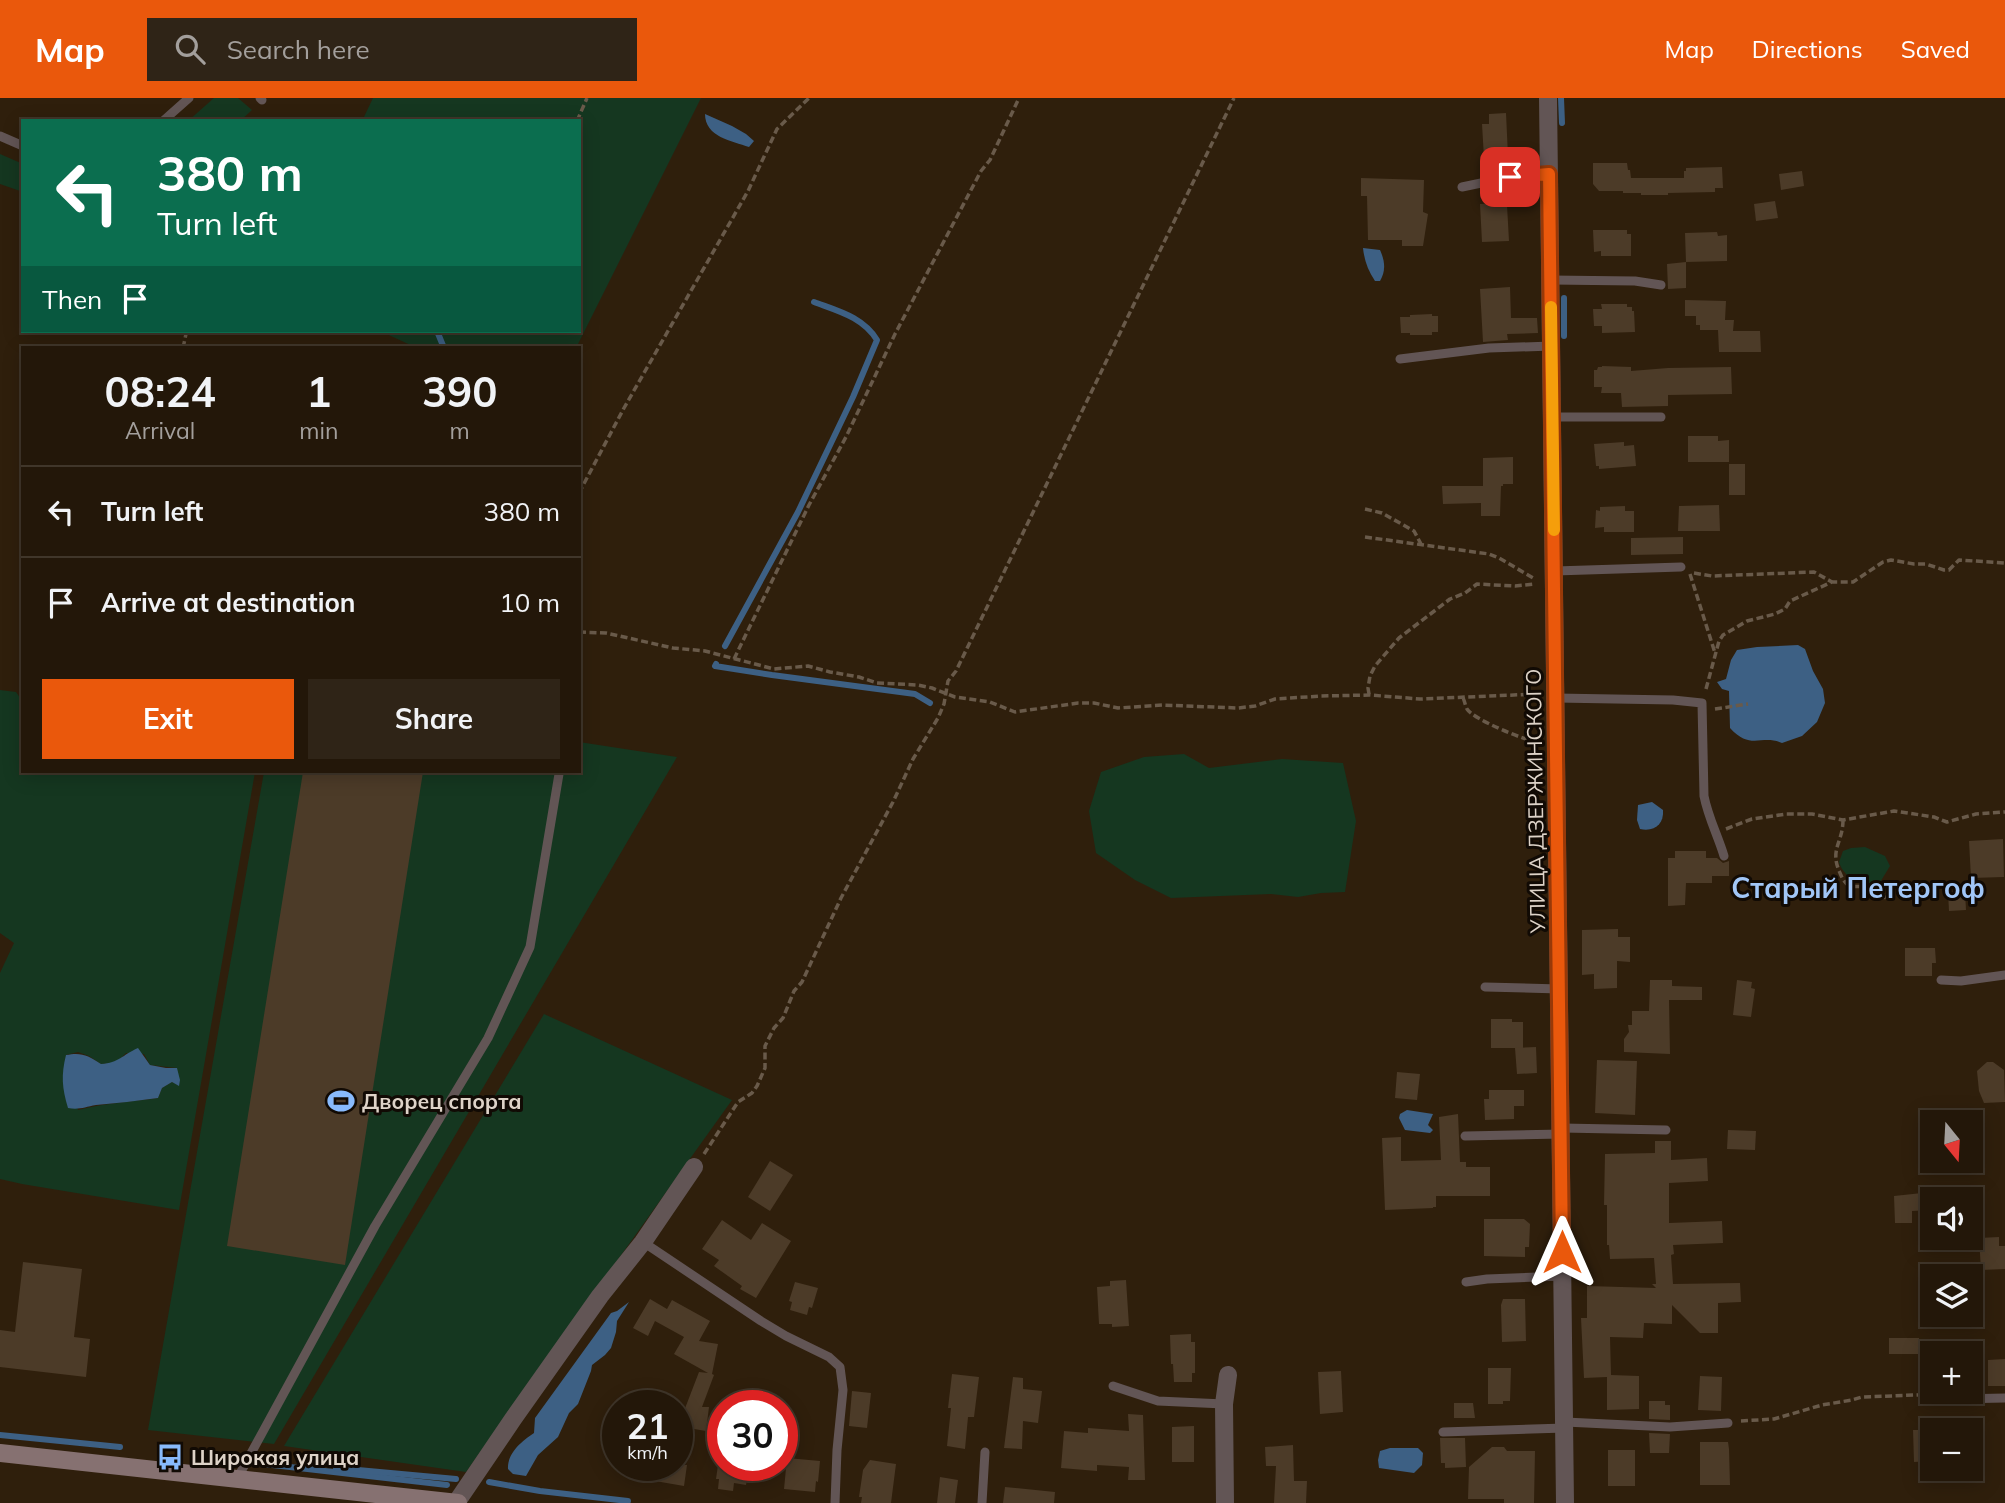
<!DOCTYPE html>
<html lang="en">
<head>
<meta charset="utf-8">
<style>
  body { margin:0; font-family:Mulish,sans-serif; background:#2f2417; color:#f1f3f6; height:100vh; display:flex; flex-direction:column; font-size:26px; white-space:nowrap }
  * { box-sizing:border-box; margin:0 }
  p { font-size:23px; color:#a39f9c }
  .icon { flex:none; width:38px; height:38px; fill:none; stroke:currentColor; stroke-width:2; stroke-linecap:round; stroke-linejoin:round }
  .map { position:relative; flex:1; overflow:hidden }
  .details { position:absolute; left:21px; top:248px; width:560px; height:427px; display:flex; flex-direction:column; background:#231709; border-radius:0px; box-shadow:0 4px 18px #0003,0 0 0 2px #40362a }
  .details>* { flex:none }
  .banner { position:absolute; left:21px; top:21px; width:560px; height:214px; border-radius:0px; box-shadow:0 4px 18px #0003,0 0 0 2px #40362a; background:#0b6e4f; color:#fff; overflow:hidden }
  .needle { width:46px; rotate:162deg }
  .buttons { position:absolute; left:1920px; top:1012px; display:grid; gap:14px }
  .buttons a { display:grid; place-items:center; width:63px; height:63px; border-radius:0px; background:#231709; box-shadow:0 4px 18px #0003,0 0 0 2px #40362a; font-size:35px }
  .speed { position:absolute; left:602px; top:1292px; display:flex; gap:14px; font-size:35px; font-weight:700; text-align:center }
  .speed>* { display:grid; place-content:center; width:91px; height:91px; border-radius:50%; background:#231709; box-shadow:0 4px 18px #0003,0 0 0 2px #40362a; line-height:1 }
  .speed small { font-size:18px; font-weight:400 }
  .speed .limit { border:10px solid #d22; background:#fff; color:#111 }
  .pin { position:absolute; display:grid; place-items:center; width:60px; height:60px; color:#fff; margin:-30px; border-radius:14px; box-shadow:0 4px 10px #0006 }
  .me { position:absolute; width:77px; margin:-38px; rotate:0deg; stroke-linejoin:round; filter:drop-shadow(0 0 5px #0008) }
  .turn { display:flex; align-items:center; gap:24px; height:147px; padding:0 21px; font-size:32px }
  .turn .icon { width:91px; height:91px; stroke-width:2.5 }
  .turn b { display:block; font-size:49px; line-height:60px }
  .then { display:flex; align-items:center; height:66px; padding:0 21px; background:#0003; gap:14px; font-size:26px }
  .eta { display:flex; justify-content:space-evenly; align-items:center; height:119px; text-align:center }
  .eta b { font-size:42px; font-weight:700; line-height:49px }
  .primary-button { display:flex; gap:14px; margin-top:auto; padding:14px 21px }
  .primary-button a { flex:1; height:80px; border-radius:0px; background:#ea580c; color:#fff; font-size:28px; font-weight:700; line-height:80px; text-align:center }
  .primary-button a+a { background:#2f2417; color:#f1f3f6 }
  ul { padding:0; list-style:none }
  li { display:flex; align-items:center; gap:21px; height:91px; padding:0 21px; border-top:2px solid #40362a }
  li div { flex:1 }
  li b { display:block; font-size:26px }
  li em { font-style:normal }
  header { display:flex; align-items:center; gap:42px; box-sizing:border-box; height:98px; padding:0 35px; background:#ea580c; color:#fff }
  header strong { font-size:33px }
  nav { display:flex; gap:38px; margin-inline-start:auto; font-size:24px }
  .search { width:490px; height:63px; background:#2f2417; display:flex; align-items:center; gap:18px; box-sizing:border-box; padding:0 24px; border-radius:0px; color:#a39f9c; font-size:26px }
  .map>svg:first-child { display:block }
  .green { fill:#153720; fill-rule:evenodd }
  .water { fill:#3d6084 }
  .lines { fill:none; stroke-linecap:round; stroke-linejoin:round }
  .stream { stroke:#3d6084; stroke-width:6 }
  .building { fill:#4c3b28 }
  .path { stroke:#695a4a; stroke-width:3.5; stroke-dasharray:7 3.5; stroke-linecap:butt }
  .lane { stroke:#625555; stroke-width:9 }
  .street { stroke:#625555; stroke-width:18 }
  .secondary { stroke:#867171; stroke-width:18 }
  .route-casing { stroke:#983908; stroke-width:18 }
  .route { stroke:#ea580c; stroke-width:12 }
  .slow { stroke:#f59e0b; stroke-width:12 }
  .labels { text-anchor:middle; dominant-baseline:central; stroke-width:6; stroke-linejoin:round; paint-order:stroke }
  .street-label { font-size:21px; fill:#ded3c8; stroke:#110a04 }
  .poi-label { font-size:21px; font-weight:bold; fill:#ded3c8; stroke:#110a04; text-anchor:start }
  .district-label { font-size:28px; font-weight:bold; fill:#a1c6f7; stroke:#110a04 }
</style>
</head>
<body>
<header>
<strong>Map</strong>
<div class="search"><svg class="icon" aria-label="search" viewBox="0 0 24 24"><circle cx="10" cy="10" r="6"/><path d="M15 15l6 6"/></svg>Search here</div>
<nav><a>Map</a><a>Directions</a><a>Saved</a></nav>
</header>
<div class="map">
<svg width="2005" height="1405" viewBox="0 0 2005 1405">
  <rect width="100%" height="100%" fill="#2f1f0c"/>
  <g class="green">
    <path d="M214,0H238L252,12L240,23H188Z"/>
    <path d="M373,0H701L576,250H417L380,233H579V23H362Z"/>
    <path d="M0,56L23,66V94L0,86Z"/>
    <path d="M0,592L16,594L23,604V674H255L179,1112L22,1086L0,1081V875L14,845L0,835ZM78,954L89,958L101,966L116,965L126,955L144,956L150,967L177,970L178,987L172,984L162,990L158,1000C131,1004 104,1005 78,1012L66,957Z"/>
    <path d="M579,644L677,659L274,1346L148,1332L264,674H579Z"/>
    <path d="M1184,656L1209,670L1282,661L1343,665L1356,723L1345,794L1321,795L1298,799L1271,796L1171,800L1135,782L1096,755L1089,713L1101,674L1144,659Z"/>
    <path d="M1865,749L1885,758L1890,768L1879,786C1863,788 1844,781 1839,764L1843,753L1851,750Z"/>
    <path d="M544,916L732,1002L466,1374L284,1348Z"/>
  </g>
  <g class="water">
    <path d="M705,16L732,28L746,36L754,43L749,49C732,43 705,39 705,16Z"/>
    <path d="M1363,150L1380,152C1385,163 1386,173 1380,183H1375C1368,173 1364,161 1363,150Z"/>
    <path d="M1798,547L1805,551L1813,573L1823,591L1825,605L1817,624L1802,638L1782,645C1761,636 1751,653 1730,630L1729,593L1722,591L1717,584L1726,581L1731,562L1737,552L1757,549Z"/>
    <path d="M1652,704L1663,712C1664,726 1655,734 1640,731L1637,722L1638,707Z"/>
    <path d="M138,950L150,967L166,970H177L180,982L179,988L172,984L162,990L158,1000C137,1003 117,1005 96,1007C85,1009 79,1012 68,1010C62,990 61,977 66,957C81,954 88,957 101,966C119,965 122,957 138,950Z"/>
    <path d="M1407,1012L1433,1016L1428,1027L1433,1032L1430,1035L1405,1032L1399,1020L1400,1016Z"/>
    <path d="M629,1204L617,1223L616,1234L611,1250L605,1257L592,1267L591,1273L578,1306L569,1315L558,1339L538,1357L526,1378L513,1376L508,1371C507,1355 522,1343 534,1335L535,1320L611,1215L617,1213Z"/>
    <path d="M1390,1350H1418L1423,1355L1422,1367L1414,1375L1379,1370L1378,1362L1380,1353Z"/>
  </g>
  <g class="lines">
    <g class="stream">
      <path d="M1561,0L1562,25"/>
      <path d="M437,233L444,250"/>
      <path d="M1564,238V200"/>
      <path d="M725,548L798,414L853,299L877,242C863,219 838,213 814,204"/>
      <path d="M716,566L715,568L772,577L915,596L930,605"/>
      <path d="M0,1337L120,1349"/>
      <path d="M210,1358L231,1360"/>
      <path d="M255,1365L447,1387"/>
      <path d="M336,1370L456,1381"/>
      <path d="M489,1384L540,1393L628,1403"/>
    </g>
  </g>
  <g class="building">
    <path d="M1506,15L1508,58L1484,60L1482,26H1489V16Z"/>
    <path d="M1593,65H1627L1628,72H1630L1631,80H1684V73H1686V70L1722,69L1723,90H1715V94L1668,95V97H1641V95H1623V93H1599L1593,86Z"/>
    <path d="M1802,73L1804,88L1781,92L1779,76Z"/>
    <path d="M1361,80L1424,82L1423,114L1428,116L1423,148H1402V142H1368L1367,98H1361Z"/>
    <path d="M1775,103L1778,120L1756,123L1754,106Z"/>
    <path d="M1503,105V107H1507L1509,143L1482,144L1480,106Z"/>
    <path d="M1593,132H1627V136H1631V158H1601V153L1594,154Z"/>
    <path d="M1717,134L1718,138L1727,137V163L1686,164L1685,135Z"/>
    <path d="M1686,164V190L1668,191L1667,166Z"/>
    <path d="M1510,189L1511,220H1537L1538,235L1507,236L1508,242L1483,244L1480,191Z"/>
    <path d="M1685,202L1726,203L1725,222H1734L1733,233H1760L1761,254H1719L1718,232H1700V227H1696V218H1685Z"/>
    <path d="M1601,206H1627V209H1632V213H1634L1635,234L1602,235V228H1594L1593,211H1602Z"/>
    <path d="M1432,216V218H1438V234H1432V237H1410V235H1401L1400,219H1410V217Z"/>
    <path d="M1602,268L1631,269V273L1668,270L1731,269L1732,296L1668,297V308L1622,309L1621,295H1601L1602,289H1594V272H1597L1598,269H1602Z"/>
    <path d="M1688,338H1718V343L1729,342V364H1688Z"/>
    <path d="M1624,344V348L1634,347L1636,368L1599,371V368H1596L1594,346Z"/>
    <path d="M1513,359V386H1503V388H1501L1500,418H1481V405L1443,406L1442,388H1483V360Z"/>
    <rect x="1729" y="366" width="16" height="31"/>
    <path d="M1719,407L1720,433H1678L1679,408Z"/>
    <path d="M1625,408V413H1634V434H1604V429L1595,430L1596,412L1600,413V409Z"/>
    <path d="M1683,439V456L1631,457V440Z"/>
    <path d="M303,674H423L345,1167L227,1148Z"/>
    <path d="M2003,741L2004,779L1971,780L1969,743Z"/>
    <path d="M1675,753H1706V760H1717L1723,765L1729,763V778H1712V785H1686L1685,807L1668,808V760H1675Z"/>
    <path d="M1965,793L1966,812L1949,813L1948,794Z"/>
    <path d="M1618,831V839H1630V864L1617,863V890L1594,891V876L1582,877V832Z"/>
    <path d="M1905,850H1935L1936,865H1932V878H1905Z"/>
    <path d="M1650,882H1672V888L1702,889V902H1669L1670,956L1624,954V941L1629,934L1628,927H1632V913H1649Z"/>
    <path d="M1737,882L1752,884L1751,890L1755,891L1751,919L1733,917Z"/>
    <path d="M1491,921H1512V924H1523V950H1491Z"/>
    <path d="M1536,949L1537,975L1517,976L1515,950Z"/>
    <path d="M1597,962L1637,963L1635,1017L1595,1015Z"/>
    <path d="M1987,964H1993L2004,972L2005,1004L1984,1005L1979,993L1977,973Z"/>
    <path d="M1397,974L1420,976L1417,1002L1395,1000Z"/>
    <path d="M1489,992H1524V1008H1514V1021L1485,1022L1484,1001H1489Z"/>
    <path d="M1458,1016L1460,1064H1466V1069H1490V1098H1436V1109H1433V1110L1385,1112L1382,1040L1401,1039V1063L1441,1062L1439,1019Z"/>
    <path d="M1728,1032L1756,1033L1755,1052L1727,1051Z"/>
    <path d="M1655,1043H1671V1062L1707,1060L1708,1083L1669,1085V1125L1722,1123L1723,1145L1673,1147L1674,1156L1671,1157L1673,1186L1740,1185L1741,1204L1718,1205V1235H1700L1672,1207V1226L1644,1225L1643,1240L1610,1239L1611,1277L1639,1278V1311L1607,1312V1279L1584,1280L1581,1220H1587V1188L1656,1190L1652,1186H1656L1654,1160L1610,1161L1609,1147H1607V1107H1604L1605,1056L1655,1055Z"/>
    <path d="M770,1063L793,1077L770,1113L748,1099Z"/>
    <path d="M1922,1095L1932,1096V1112L1912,1113V1125H1895L1894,1098Z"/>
    <path d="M1484,1121H1524L1530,1126L1529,1149H1525V1159L1484,1158Z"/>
    <path d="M722,1122L751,1142L762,1125L791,1143L756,1200L740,1191L742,1188L714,1168L719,1162L702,1151Z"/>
    <path d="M1999,1139V1148H2005V1171L1981,1172L1979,1140Z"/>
    <path d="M23,1164L82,1171L74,1239L90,1241L86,1279L0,1269V1232L15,1234Z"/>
    <path d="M1126,1182L1129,1228L1112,1229V1226H1099L1097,1189L1110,1188V1183Z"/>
    <path d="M795,1184L818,1190L812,1210L809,1209L807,1217L790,1212L792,1204L789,1203Z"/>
    <path d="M650,1201L667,1211L672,1202L710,1223L699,1243L718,1246L712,1276L714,1277L702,1309H709L706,1333L694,1331L689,1345L680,1343L686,1313H684L699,1274L708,1275L674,1256L684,1239L655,1223L648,1238L633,1230Z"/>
    <path d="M1503,1201H1525L1526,1243L1502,1244L1501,1207Z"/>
    <path d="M1191,1236V1244H1195V1275H1192V1284H1174L1173,1266H1171L1170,1237Z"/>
    <rect x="1889" y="1240" width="30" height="16"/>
    <path d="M2005,1261V1288H1988V1262Z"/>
    <path d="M1488,1270H1511L1510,1303H1503V1306H1488Z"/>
    <path d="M1341,1273L1343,1314L1320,1316L1318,1274Z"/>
    <path d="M952,1276L979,1279L974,1319H968L965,1351L947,1348L951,1310H948Z"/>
    <path d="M1700,1278L1722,1279L1721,1313L1698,1312Z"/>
    <path d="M1013,1279L1023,1280V1291L1042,1293L1038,1325L1023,1323L1022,1351L1004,1350Z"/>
    <path d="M852,1293L871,1295L867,1330L849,1328Z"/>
    <path d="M1649,1303H1665V1307H1670V1322L1649,1321Z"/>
    <path d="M1454,1305H1473L1475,1320H1454Z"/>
    <path d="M1128,1316L1143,1317L1145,1382H1128L1129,1369L1097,1367V1373L1061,1370L1064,1333L1088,1335V1330L1129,1333Z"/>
    <path d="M1194,1328V1364H1172V1329Z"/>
    <path d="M1913,1332H1932V1363L1914,1364Z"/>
    <path d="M1649,1335L1670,1336L1669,1355H1650Z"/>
    <path d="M1440,1340H1465L1466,1369L1445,1370V1365H1441Z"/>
    <path d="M1700,1344H1728L1729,1351L1730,1387H1700Z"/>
    <path d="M1293,1347L1294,1383H1307L1306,1405H1274L1276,1368H1266L1265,1349Z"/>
    <path d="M1492,1349H1504L1507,1353H1535L1534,1405H1504V1401H1468L1469,1369Z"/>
    <rect x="1608" y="1352" width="27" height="36"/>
    <path d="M787,1360L820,1363L818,1384L816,1383L815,1394L784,1391Z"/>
    <path d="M870,1362L896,1366L891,1405H861L862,1399H859L863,1372Z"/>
    <path d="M657,1367H687L684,1388L655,1383Z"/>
    <path d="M718,1367H749L746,1387L734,1385L733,1393L718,1391L719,1381H716Z"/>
    <path d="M940,1379L958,1382L955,1405H937Z"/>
    <path d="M1005,1389L1055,1394L1054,1405H1003Z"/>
  </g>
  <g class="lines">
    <g class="path">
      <path d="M577,23L587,0"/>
      <path d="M183,250L186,236L189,233"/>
      <path d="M579,395L624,310L748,93L777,31L809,0"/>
      <path d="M1365,411L1382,415L1414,433L1421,446"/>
      <path d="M1365,439L1489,456L1499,460L1535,481"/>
      <path d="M1694,475L1712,478L1814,474L1832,484"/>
      <path d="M1690,476L1715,555"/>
      <path d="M579,534L606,535L673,550L705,553L774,571L808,568L830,574L859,579L877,585L918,587L932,590L955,599L990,604L1015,614L1078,605H1094L1118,610L1162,607L1238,610L1255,608L1275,601L1321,598L1370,597L1420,601L1537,596"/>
      <path d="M734,561L809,407L846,339L895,236L981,73L990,62L1019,0"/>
      <path d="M1706,591L1719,543L1723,537L1747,523L1775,516L1785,511L1790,503L1832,484H1853L1883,464L1891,462L1914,466H1926L1944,472H1949L1959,462L2005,465"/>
      <path d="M1369,596L1368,590L1370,578L1375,568L1399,540L1450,501L1465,495L1477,486L1515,488L1535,486"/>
      <path d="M1463,600C1464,601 1466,610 1467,611C1474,622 1525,642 1539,645"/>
      <path d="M1715,611L1748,606"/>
      <path d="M1843,722C1843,745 1829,751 1840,775C1842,780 1845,786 1850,788C1852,789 1859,788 1861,789C1871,790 1878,795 1886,800"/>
      <path d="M1726,731L1752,721L1786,716H1812L1843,722L1894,713L1934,719L1947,724L1976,716L2005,714"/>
      <path d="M704,1056L738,1004L752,995L757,988L765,970V948L774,930L783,920L794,893L802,884L841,800L893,704L913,661L938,620L944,606L948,583L956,573L1234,0"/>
      <path d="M1741,1323L1774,1321L1822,1307L1852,1302L1862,1299L1943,1296"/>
    </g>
    <g class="lane">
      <path d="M260,0L262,2"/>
      <path d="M163,23L189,0"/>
      <path d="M0,38L23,48"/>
      <path d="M1462,89L1510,79L1549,76"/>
      <path d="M1551,182L1635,183L1661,187"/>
      <path d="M1400,261L1489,250L1552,248"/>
      <path d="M1553,319H1661"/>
      <path d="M1555,473L1681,469"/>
      <path d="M1556,600L1673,602L1702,605L1704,698C1708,719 1718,738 1724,758"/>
      <path d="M1941,882L1961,883L2005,877"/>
      <path d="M1485,889L1560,891"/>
      <path d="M1562,1030L1666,1032"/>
      <path d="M1465,1038L1562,1036"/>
      <path d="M643,1144L761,1223L786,1238L829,1259L840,1269L843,1292L837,1352L835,1405"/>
      <path d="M1466,1184L1487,1181L1562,1178"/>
      <path d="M1113,1288L1158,1303L1224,1306"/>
      <path d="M1956,1301L2005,1300"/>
      <path d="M1565,1324L1670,1329L1728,1325"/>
      <path d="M1443,1334L1565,1330"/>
      <path d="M237,1381L375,1128L488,940L530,849L559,676"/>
      <path d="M982,1405L985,1354"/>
    </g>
    <g class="street">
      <path d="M1548,0L1565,1405"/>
      <path d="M456,1405L513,1321L600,1198L643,1144L694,1069"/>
      <path d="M1225,1405L1224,1306L1228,1277"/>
    </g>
    <path class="secondary" d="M0,1355L458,1405"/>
  </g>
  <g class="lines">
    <g class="route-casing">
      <path id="route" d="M1510,79L1549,76L1562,1154"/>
    </g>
    <use href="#route" class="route"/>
    <path class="slow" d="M1551,209L1554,432"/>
  </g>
  <defs>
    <g id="stadium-bare" transform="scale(2.1)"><path d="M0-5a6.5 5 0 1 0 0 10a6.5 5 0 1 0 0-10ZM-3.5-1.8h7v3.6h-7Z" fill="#88bafc" stroke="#110a04" stroke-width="2.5" paint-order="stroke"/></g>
    <g id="bus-bare" transform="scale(2.1)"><path d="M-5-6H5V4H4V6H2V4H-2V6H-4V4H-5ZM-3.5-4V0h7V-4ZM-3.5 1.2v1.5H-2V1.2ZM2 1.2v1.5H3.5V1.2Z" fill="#88bafc" stroke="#110a04" stroke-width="2.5" paint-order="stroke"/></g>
  </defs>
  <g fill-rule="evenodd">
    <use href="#stadium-bare" x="341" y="1003"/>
    <use href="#bus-bare" x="170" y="1359"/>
  </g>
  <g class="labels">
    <g class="street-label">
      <text transform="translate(1535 703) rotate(-91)">УЛИЦА ДЗЕРЖИНСКОГО</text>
    </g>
    <g class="poi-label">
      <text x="362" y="1003">Дворец спорта</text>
      <text x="191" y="1359">Широкая улица</text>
    </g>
    <g class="district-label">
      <text x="1858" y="789">Старый Петергоф</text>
    </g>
  </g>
</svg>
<div class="buttons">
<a><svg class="needle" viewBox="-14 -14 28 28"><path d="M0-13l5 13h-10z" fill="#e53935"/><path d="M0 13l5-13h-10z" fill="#a39f9c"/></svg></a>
<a><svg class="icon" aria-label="sound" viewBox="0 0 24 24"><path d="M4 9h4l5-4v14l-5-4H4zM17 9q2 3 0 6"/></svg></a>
<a><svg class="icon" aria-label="layers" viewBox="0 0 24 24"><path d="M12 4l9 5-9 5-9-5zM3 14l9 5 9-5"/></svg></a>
<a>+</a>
<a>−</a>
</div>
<div class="speed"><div>21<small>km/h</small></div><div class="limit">30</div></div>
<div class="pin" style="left:1510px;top:79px;background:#d93025"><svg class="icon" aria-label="arrive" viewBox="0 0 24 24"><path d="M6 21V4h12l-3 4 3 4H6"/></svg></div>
<svg class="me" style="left:1562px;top:1154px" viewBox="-20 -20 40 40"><path d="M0-17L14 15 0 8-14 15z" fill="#ea580c" stroke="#fff" stroke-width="4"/></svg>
<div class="banner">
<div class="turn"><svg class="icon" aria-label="left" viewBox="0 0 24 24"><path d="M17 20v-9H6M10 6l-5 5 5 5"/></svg><div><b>380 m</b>Turn left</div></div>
<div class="then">Then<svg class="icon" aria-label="arrive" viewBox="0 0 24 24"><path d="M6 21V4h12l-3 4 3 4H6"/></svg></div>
</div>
<section class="details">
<div class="eta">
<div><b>08:24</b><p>Arrival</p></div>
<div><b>1</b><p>min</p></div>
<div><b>390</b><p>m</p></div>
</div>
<ul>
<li><svg class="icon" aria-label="left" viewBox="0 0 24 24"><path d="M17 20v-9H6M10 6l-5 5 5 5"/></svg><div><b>Turn left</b></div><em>380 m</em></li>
<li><svg class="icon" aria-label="arrive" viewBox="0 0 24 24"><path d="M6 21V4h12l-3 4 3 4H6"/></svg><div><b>Arrive at destination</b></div><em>10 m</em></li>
</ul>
<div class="primary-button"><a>Exit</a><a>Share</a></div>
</section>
</div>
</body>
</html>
